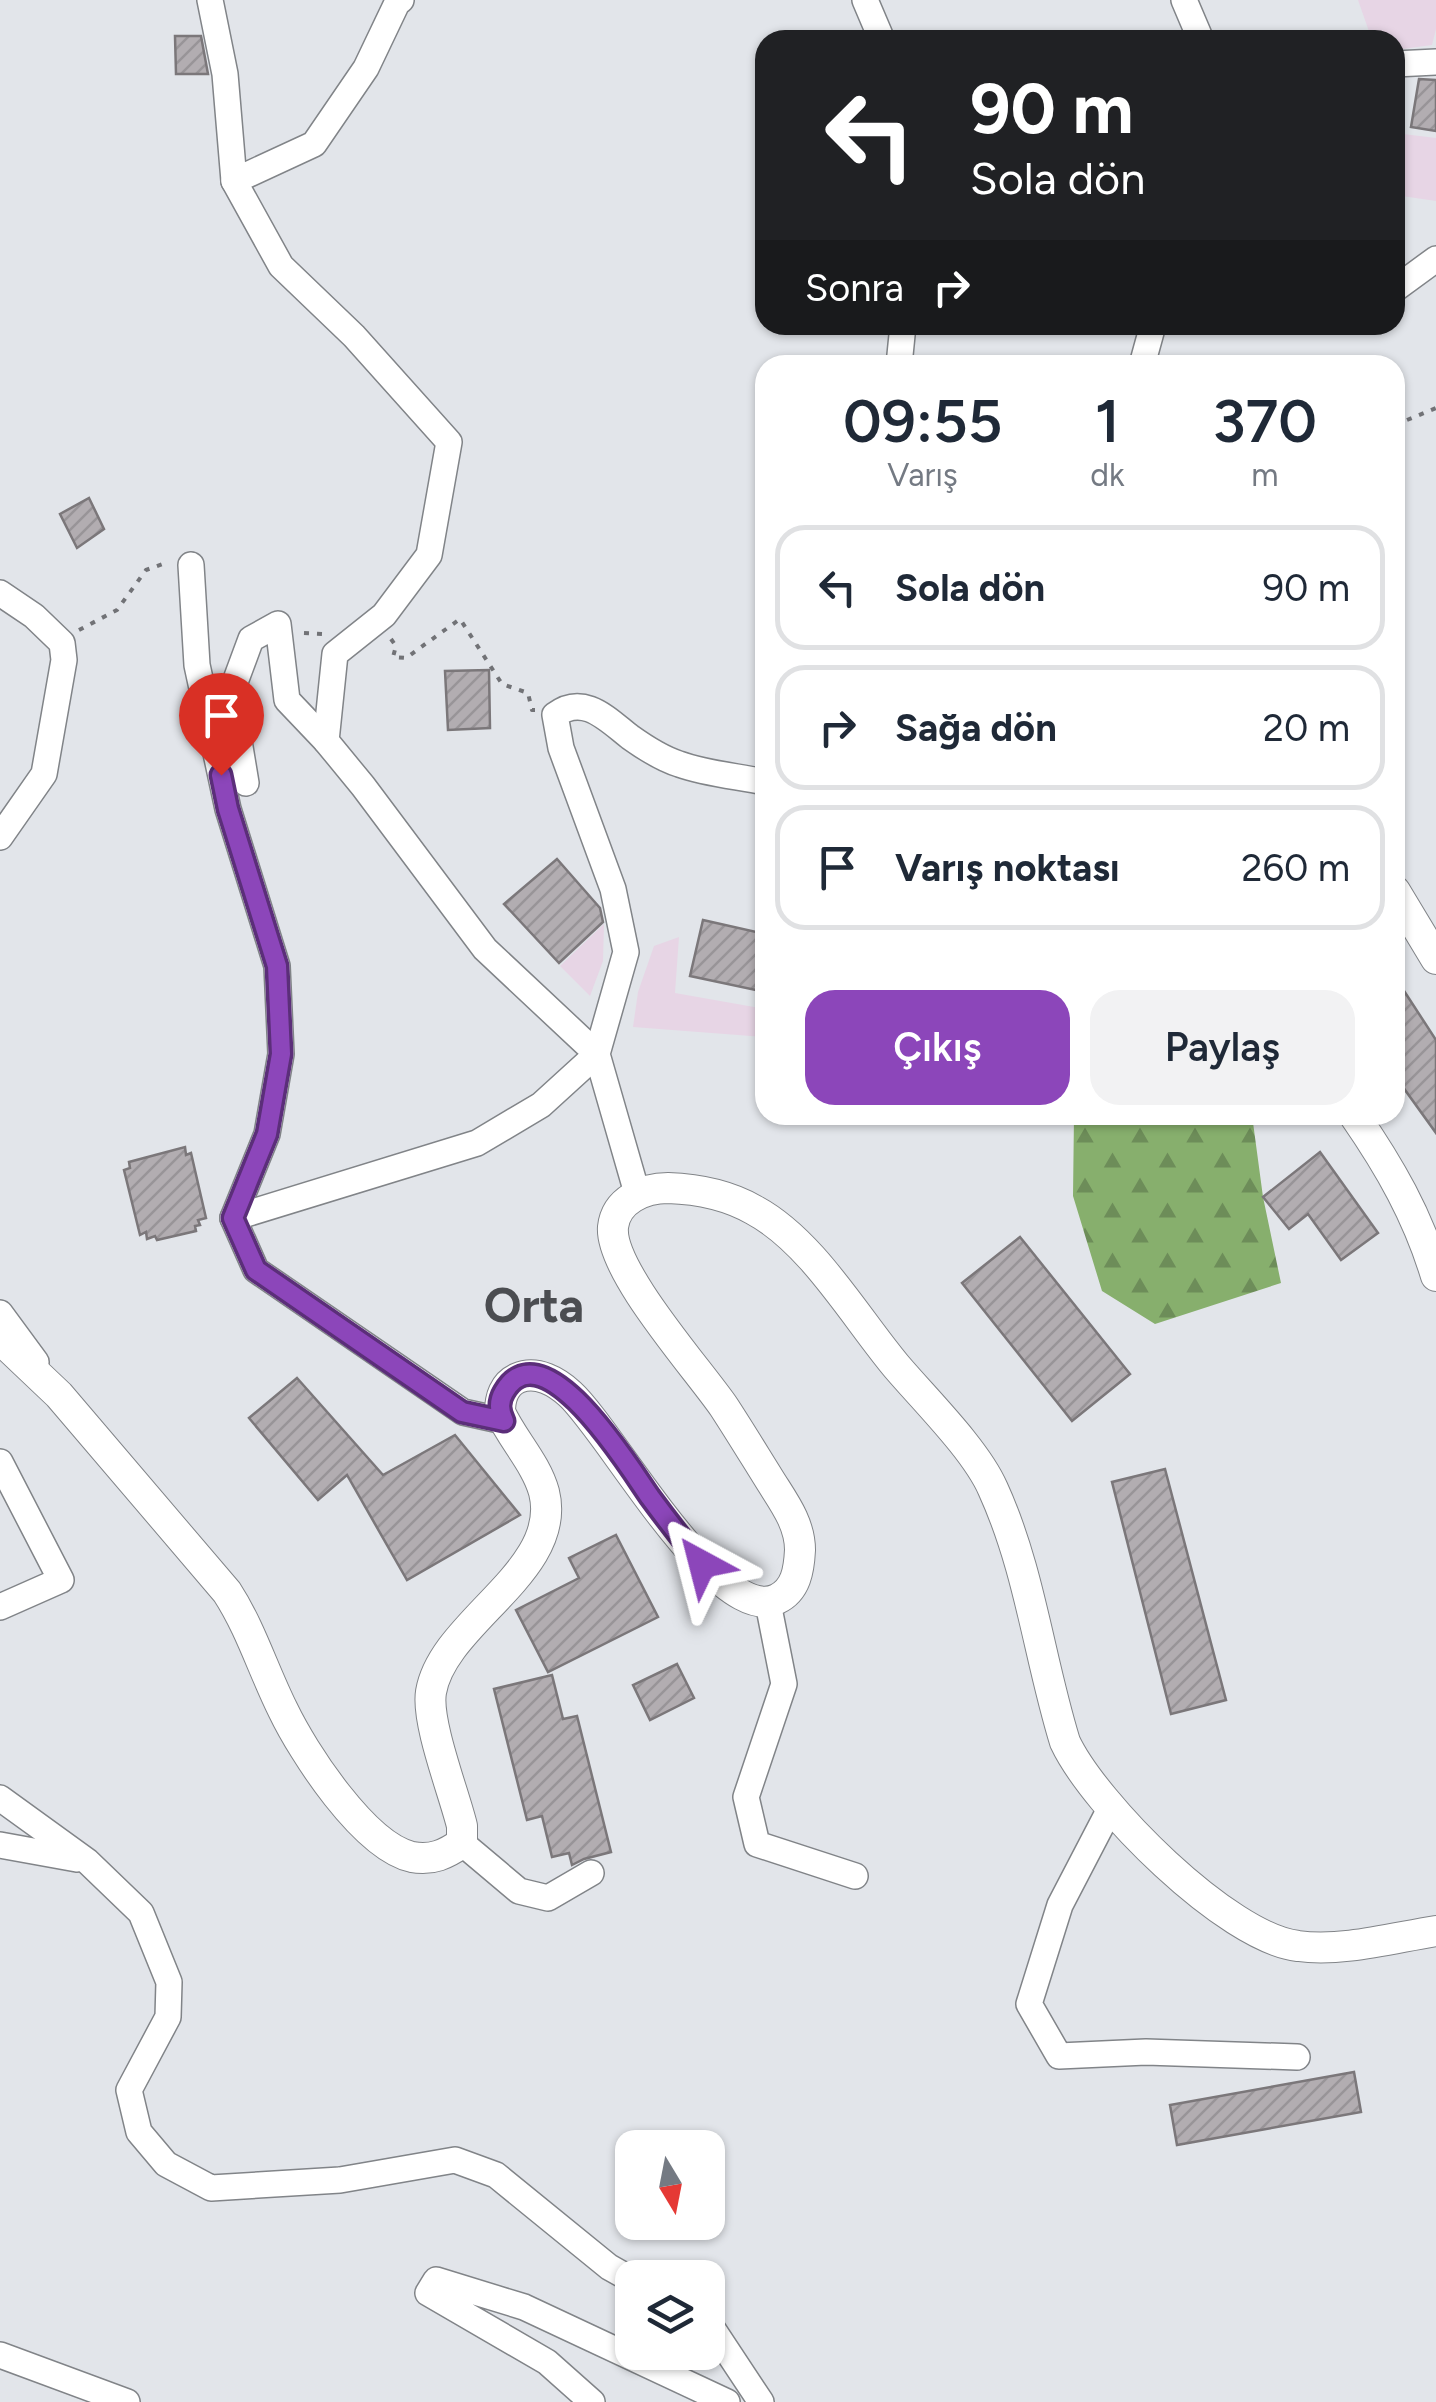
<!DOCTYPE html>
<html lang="tr">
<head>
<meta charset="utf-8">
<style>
  body { margin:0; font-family:Figtree,sans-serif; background:#f2f2f3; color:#1f2937; height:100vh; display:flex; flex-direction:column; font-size:38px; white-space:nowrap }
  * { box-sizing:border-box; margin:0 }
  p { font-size:32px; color:#747a83 }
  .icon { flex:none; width:55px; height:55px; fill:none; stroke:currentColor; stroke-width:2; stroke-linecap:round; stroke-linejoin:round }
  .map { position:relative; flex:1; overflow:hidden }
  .side { position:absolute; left:755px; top:355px; width:650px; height:770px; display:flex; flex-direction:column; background:#fff; border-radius:30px; box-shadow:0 2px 8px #0004 }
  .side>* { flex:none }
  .hud { position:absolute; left:755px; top:30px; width:650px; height:305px; border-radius:30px; box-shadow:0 2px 8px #0004; background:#202124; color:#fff; overflow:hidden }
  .needle { width:65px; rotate:170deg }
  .tools { position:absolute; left:615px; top:2130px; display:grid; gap:20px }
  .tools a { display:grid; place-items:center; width:110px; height:110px; border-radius:20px; background:#fff; box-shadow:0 2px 8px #0004; font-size:50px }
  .pin { position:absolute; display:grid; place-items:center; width:85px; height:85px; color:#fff; margin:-102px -42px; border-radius:50% 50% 50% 0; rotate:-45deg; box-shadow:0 0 10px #0007 }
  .pin .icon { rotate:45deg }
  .me { position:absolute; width:110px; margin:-55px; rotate:322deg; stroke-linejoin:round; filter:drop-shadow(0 0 8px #0008) }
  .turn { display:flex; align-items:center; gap:35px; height:210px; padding:0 50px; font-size:45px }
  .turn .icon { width:130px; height:130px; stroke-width:2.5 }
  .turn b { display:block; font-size:70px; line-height:85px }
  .then { display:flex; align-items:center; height:95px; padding:0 50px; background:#0003; gap:20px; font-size:38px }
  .eta { display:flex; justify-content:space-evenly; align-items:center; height:170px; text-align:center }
  .eta b { font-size:60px; font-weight:600; line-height:70px }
  .primary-button { display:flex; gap:20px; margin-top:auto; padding:20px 50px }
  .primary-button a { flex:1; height:115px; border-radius:30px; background:#8c46ba; color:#fff; font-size:40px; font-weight:600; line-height:115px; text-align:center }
  .primary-button a+a { background:#f2f2f3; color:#1f2937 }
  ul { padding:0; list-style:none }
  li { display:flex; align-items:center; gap:30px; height:125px; margin:0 20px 15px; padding:0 30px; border:5px solid #e0e1e3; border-radius:30px }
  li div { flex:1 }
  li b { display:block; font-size:38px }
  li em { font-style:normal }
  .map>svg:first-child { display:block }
  .education { fill:#e7d5e5 }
  .forest { fill:url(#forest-firs) }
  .building { fill:url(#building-hatch); stroke:#7b777a; stroke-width:2.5 }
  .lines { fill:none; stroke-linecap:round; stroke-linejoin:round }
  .minor-casing { stroke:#818488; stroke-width:28 }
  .major-casing { stroke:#818488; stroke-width:32 }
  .path { stroke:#717276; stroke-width:4; stroke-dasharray:5 8; stroke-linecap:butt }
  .minor { stroke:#fff; stroke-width:25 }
  .major { stroke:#fff; stroke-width:30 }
  .route-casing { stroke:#5b2e79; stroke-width:25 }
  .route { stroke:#8c46ba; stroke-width:18 }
  .labels { text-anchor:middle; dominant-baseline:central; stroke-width:10; stroke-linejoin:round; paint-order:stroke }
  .district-label { font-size:48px; font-weight:bold; fill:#4b4d51; stroke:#e2e5ea }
</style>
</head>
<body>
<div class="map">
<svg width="1436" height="2402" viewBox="0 0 1436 2402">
  <defs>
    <pattern id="forest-firs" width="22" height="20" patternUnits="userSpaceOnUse" patternTransform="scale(2.5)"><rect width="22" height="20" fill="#87af6d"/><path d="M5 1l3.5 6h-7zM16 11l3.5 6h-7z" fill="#6d8d59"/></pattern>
    <pattern id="building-hatch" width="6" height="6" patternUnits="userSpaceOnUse" patternTransform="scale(2.5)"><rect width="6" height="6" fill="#b2adb1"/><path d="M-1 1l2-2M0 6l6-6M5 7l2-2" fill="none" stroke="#989498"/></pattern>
  </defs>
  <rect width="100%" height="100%" fill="#e2e5ea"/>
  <g class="education">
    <path d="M1358,0H1436V29L1432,45L1395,50V40H1372Z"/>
    <path d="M1395,133L1436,138V201L1395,195Z"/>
    <path d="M604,924L603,961L590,996L560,966Z"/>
    <path d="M679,937L675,993L765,1009V1037L633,1027L638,992L654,946Z"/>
  </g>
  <path class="forest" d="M1074,1115H1252L1263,1197L1281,1283L1155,1324L1102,1291L1073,1196Z"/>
  <g class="building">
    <path d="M175,36H201L208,74H176Z"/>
    <path d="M1419,79L1436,80V131L1411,127Z"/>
    <path d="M89,498L104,529L77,548L60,514Z"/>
    <path d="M489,670L490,728L448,730L445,671Z"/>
    <path d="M557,859L600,908L603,922L559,963L504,904Z"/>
    <path d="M703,920L765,934V992L690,976Z"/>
    <path d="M1395,977L1436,1040V1133L1395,1076Z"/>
    <path d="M185,1147L186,1155L191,1153L206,1218L198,1220L200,1225L195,1226L196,1231L157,1240L155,1236L147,1239L146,1232L140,1235L124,1170L130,1168L129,1162Z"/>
    <path d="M1320,1152L1378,1233L1341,1260L1308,1214L1289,1229L1263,1197Z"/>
    <path d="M1020,1237L1130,1374L1072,1421L962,1283Z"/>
    <path d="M297,1378L383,1475L455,1435L520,1515L407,1580L347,1475L318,1500L249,1418Z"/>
    <path d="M1165,1469L1226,1700L1171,1714L1112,1482Z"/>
    <path d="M616,1535L658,1617L548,1672L516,1610L579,1578L569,1558Z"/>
    <path d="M677,1664L694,1698L650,1720L633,1685Z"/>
    <path d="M552,1675L563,1719L577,1716L611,1852L584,1859L572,1865L569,1853L552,1857L542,1816L527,1820L494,1689Z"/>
    <path d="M1354,2072L1361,2112L1177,2145L1170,2105Z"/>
  </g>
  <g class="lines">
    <g class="minor-casing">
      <g id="minor">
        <path d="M210,0L225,74L234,181L281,266L354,336L449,442L429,555L384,615L335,654L326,741L363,786L485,949L597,1054L541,1105L477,1143L233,1218"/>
        <path d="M865,0L882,40"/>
        <path d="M1184,0L1201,40"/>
        <path d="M1395,64L1436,62"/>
        <path d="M234,181L314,144L366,68L397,3L401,0"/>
        <path d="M1395,289L1436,259"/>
        <path d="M899,365L903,325"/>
        <path d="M1142,365L1153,325"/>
        <path d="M191,565L197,665L228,809L277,966L281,1054L267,1134L233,1218L256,1270L463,1412L504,1421"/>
        <path d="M0,593L34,616L62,643L64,660L44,774L0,837"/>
        <path d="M246,783L231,693L251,639L278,624L287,700L326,741"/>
        <path d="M637,1193L597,1054L626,952L613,889L561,748L555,715C584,693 608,720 630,737C644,747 663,759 679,764C707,774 736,776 765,782"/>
        <path d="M0,1313L36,1362"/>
        <path d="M0,1462L61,1580L0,1607"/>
        <path d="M768,1603L784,1684L746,1797L757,1844L855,1876"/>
        <path d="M0,1798L87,1861L141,1913L169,1982L168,2017L129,2090L139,2132L166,2164L211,2188L340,2180L455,2160L496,2175L609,2267L632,2280"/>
        <path d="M1111,1807L1060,1905L1029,2004L1059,2056L1146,2052L1297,2057"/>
        <path d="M462,1843L519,1891L548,1898L591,1873"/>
        <path d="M0,1845L77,1859"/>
        <path d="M708,2322L761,2402"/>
        <path d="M0,2355L127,2402"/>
        <path d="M592,2402L547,2362L428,2293L436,2280L524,2307L727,2402"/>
      </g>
    </g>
    <g class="major-casing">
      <g id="major">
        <path d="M1395,891L1436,959"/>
        <path d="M1354,1115C1390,1167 1418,1216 1436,1276"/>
        <path d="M0,1339L59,1395L227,1592C251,1629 263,1670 283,1710C303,1752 364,1846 412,1857C432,1861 446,1854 462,1843V1826C454,1793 426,1722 431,1692C443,1621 564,1571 544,1492C536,1463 512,1439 500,1412C500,1398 504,1384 518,1378C537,1370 557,1382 570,1394C610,1430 718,1627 777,1599C796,1590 799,1570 800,1550C800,1522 782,1500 768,1477C753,1453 739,1430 724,1407C698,1369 609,1270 613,1227C616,1200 644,1188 668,1188C697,1189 728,1195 754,1210C812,1241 855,1317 897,1367C926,1401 976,1450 993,1489C1030,1570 1039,1658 1065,1742C1094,1804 1227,1938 1298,1946C1342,1952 1392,1938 1436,1931"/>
      </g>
    </g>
    <g class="path">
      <path d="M1395,425L1436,408"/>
      <path d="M79,630L117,610L146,570L168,562"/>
      <path d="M304,633L324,634"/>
      <path d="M391,639L396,646L393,657L406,658L460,619L502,684L528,693L532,710H535"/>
    </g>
    <use href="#minor" class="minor"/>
    <use href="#major" class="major"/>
  </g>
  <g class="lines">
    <g class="route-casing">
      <path id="route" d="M221,775L228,809L277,966L281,1054L267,1134L233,1218L256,1270L462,1412L504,1421C499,1411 498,1402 504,1392C543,1325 631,1470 650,1497C667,1520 684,1542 702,1564"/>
    </g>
    <use href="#route" class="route"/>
  </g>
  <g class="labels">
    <g class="district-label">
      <text x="534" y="1305">Orta</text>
    </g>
  </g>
</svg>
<div class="tools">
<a><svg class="needle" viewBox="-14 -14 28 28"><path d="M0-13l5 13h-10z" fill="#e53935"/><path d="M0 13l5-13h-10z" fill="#747a83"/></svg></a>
<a><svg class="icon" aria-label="layers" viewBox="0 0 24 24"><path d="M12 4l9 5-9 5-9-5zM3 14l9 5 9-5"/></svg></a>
</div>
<div class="pin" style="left:221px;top:775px;background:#d93025"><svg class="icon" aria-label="arrive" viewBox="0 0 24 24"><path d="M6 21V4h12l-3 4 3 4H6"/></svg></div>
<svg class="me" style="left:702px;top:1564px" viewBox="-20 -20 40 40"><path d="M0-17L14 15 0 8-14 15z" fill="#8c46ba" stroke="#fff" stroke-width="4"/></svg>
<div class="hud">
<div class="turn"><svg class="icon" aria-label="left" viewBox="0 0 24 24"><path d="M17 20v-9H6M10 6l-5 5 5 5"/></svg><div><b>90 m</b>Sola dön</div></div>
<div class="then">Sonra<svg class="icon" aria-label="right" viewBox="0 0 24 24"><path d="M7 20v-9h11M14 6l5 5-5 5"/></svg></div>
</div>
<section class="side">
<div class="eta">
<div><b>09:55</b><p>Varış</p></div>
<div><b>1</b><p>dk</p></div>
<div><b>370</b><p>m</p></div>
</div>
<ul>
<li><svg class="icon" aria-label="left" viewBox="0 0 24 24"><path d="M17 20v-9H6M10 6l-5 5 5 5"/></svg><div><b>Sola dön</b></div><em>90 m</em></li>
<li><svg class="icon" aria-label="right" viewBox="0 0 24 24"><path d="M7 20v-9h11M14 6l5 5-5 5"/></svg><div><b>Sağa dön</b></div><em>20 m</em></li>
<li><svg class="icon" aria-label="arrive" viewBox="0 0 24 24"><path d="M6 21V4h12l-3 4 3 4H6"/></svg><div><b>Varış noktası</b></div><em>260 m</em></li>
</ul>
<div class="primary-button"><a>Çıkış</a><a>Paylaş</a></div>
</section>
</div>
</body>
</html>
